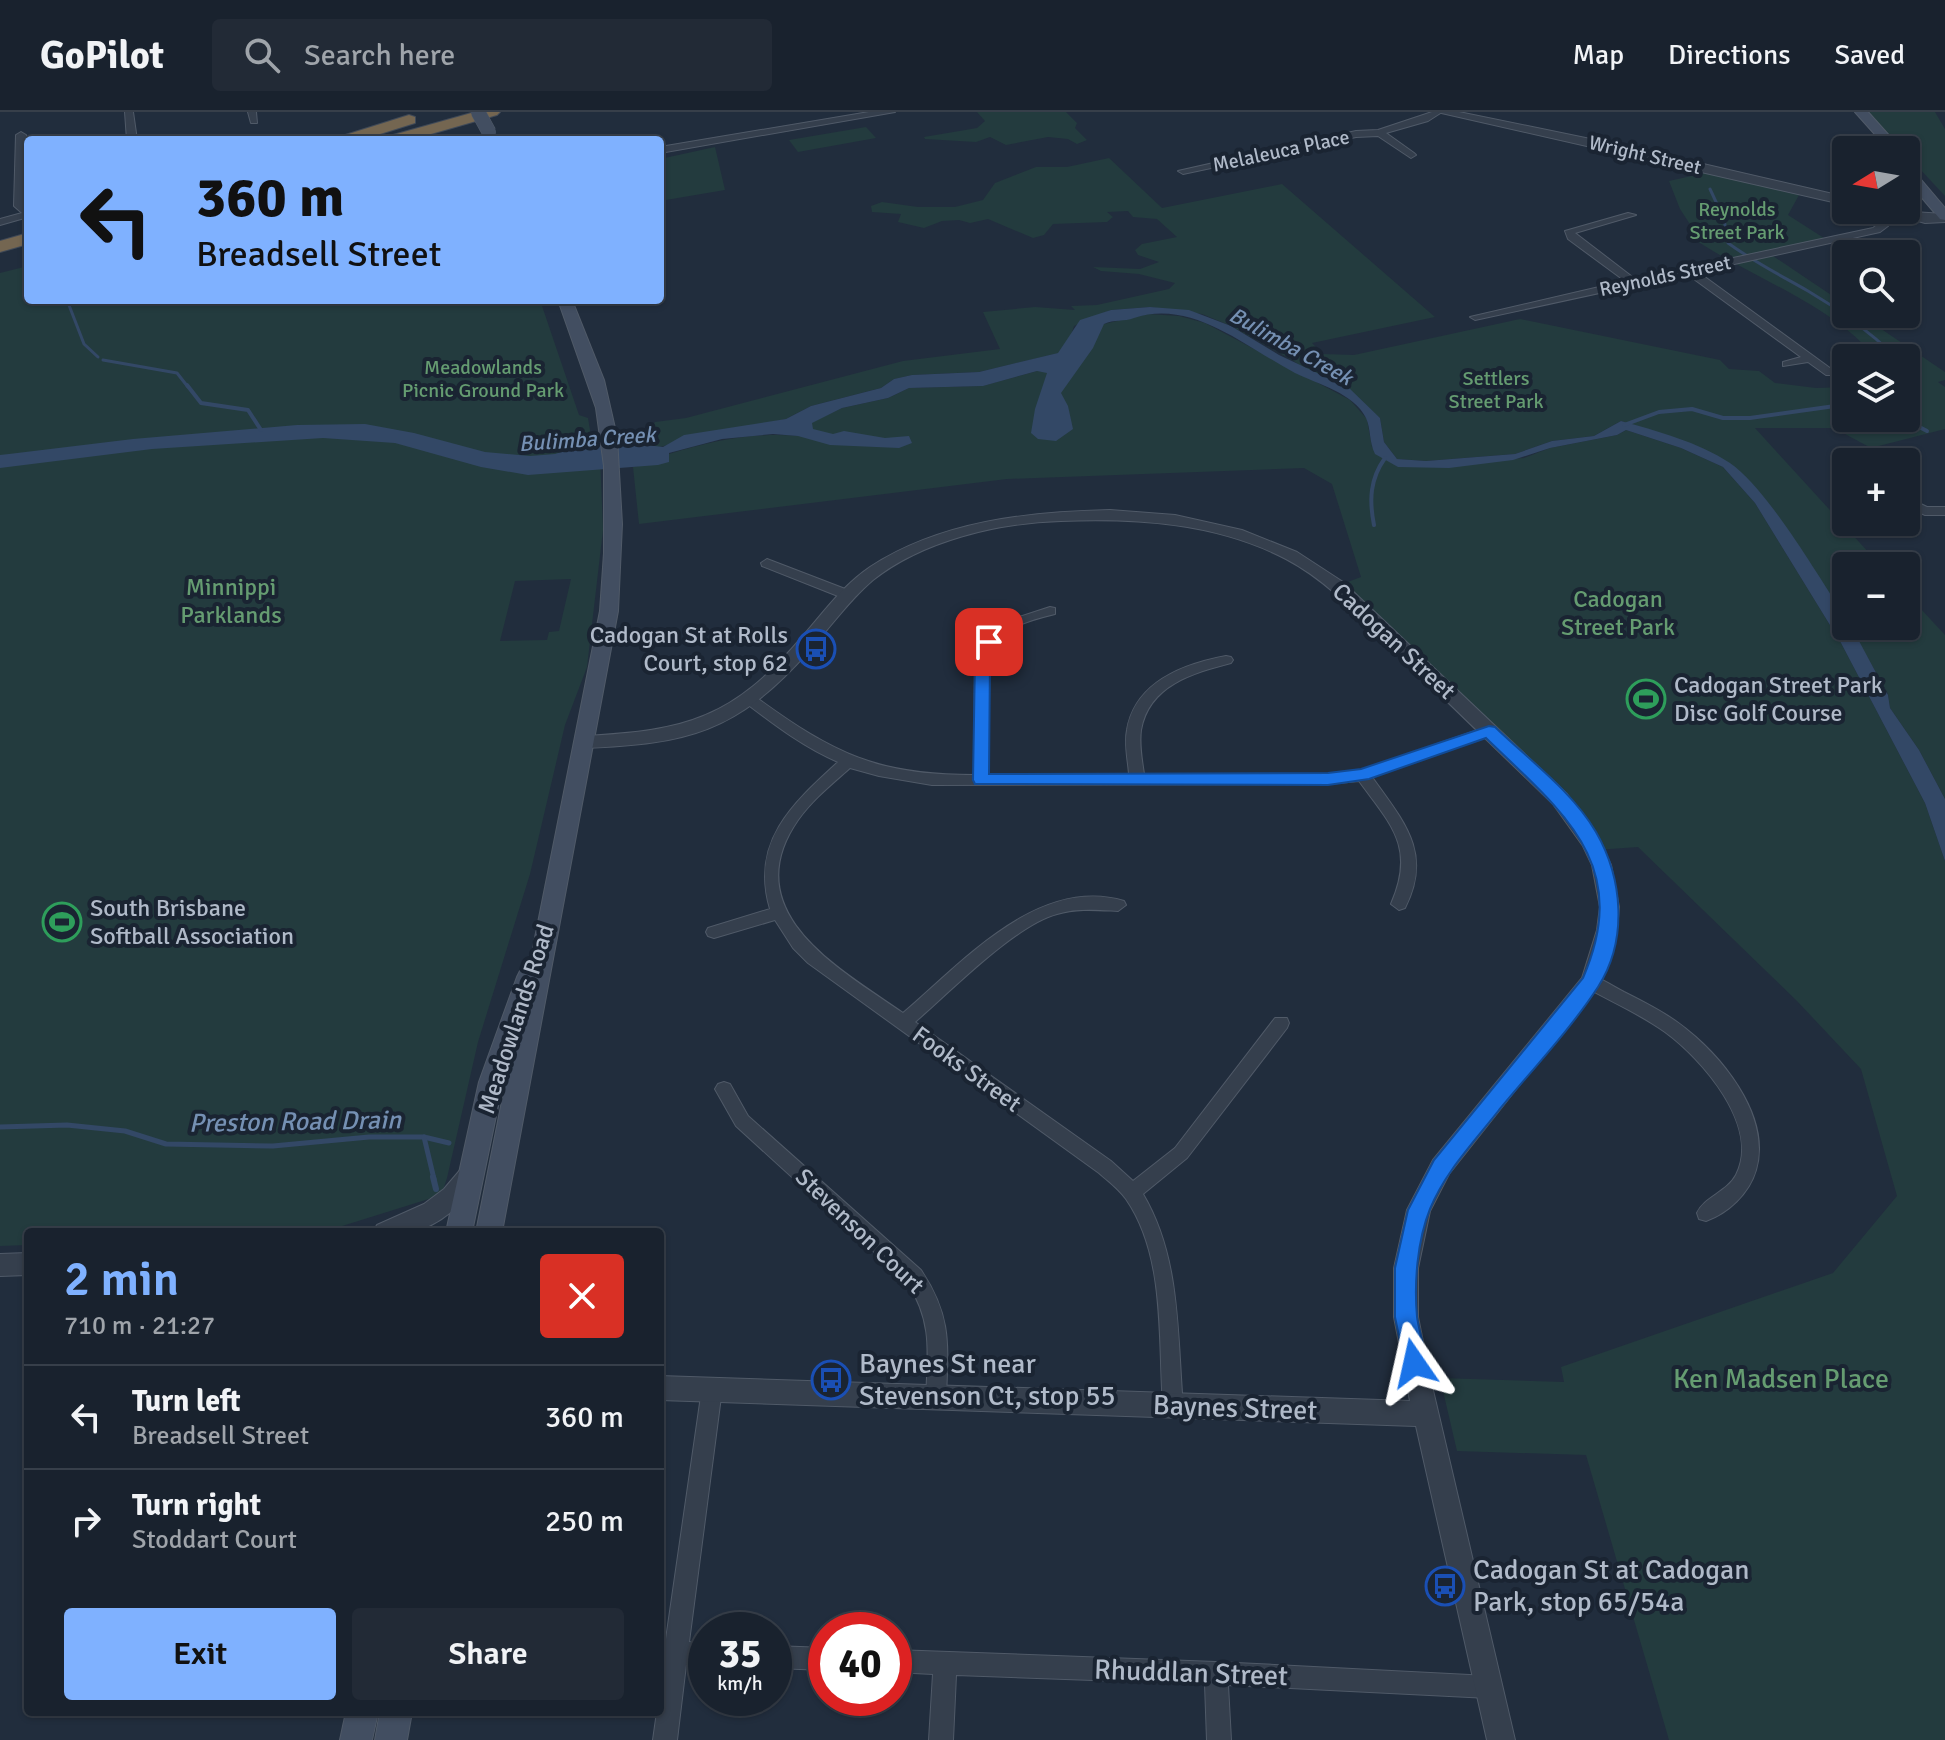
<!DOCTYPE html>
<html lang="en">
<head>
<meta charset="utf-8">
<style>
  body { margin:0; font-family:Signika,sans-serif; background:#222a36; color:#f1f3f6; height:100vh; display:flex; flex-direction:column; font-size:30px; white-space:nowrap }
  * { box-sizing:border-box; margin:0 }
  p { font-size:26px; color:#9fa4aa }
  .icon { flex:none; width:44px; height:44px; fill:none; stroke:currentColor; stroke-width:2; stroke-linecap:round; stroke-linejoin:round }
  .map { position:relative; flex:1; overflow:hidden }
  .details { position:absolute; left:24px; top:1116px; width:640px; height:488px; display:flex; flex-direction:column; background:#19222e; border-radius:8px; box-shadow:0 2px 6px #0004,0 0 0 2px #373f4a }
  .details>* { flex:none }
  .hud { position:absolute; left:24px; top:24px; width:640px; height:168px; border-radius:8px; box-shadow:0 2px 6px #0004,0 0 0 2px #373f4a; background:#7fb1ff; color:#111; overflow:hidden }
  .needle { width:52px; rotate:259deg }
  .controls { position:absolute; left:1832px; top:24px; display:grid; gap:16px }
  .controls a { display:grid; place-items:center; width:88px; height:88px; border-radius:8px; background:#19222e; box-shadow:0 2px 6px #0004,0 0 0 2px #373f4a; font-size:40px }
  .speed { position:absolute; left:688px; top:1500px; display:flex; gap:16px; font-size:40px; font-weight:700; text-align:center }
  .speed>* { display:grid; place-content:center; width:104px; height:104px; border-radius:50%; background:#19222e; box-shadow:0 2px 6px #0004,0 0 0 2px #373f4a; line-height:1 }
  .speed small { font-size:20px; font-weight:400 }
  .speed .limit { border:12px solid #d22; background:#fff; color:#111 }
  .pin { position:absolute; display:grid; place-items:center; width:68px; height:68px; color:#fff; margin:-34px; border-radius:16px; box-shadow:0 4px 12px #0006 }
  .me { position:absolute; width:88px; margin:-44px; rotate:349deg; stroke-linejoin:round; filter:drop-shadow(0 0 6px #0008) }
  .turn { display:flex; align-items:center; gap:28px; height:168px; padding:0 40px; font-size:36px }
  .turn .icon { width:104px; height:104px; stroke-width:2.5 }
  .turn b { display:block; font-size:56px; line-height:68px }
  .round { display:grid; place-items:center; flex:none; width:84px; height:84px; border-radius:8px; background:#222a36 }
  .headline { display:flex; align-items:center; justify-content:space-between; height:136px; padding:0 40px }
  h1 { font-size:48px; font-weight:600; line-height:60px; color:#7fb1ff }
  .button { display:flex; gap:16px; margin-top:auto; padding:16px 40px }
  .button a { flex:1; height:92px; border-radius:8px; background:#7fb1ff; color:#111; font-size:32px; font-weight:600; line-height:92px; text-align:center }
  .button a+a { background:#222a36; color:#f1f3f6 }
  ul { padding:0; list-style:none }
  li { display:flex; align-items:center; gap:24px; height:104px; padding:0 40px; border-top:2px solid #373f4a }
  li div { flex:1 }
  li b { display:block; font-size:30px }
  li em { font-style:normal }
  header { display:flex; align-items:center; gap:48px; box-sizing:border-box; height:112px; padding:0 40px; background:#19222e; border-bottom:2px solid #373f4a }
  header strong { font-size:38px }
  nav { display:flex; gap:44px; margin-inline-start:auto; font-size:28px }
  .search { width:560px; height:72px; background:#222a36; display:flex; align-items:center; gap:20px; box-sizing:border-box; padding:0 28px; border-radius:8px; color:#9fa4aa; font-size:30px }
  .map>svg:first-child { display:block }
  .green { fill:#233b3e; fill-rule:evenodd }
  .water { fill:#334866 }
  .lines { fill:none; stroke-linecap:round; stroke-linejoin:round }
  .stream-far3 { stroke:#334866; stroke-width:3 }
  .stream-far2 { stroke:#334866; stroke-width:4 }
  .stream-far1 { stroke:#334866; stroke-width:5 }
  .stream { stroke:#334866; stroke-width:6 }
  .minor-casing { stroke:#505a68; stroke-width:2 }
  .tertiary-casing { stroke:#505a68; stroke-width:2 }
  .secondary-casing { stroke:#505a68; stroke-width:2 }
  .motorway-casing { stroke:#404a58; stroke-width:2 }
  .minor { fill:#353f4d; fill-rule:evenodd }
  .tertiary { fill:#353f4d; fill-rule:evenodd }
  .secondary { fill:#424e61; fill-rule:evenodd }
  .motorway { fill:#746651; fill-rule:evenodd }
  .secondary-bridge-casing { stroke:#505a68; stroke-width:15; stroke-linecap:butt }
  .secondary-bridge { stroke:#424e61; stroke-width:14 }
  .route { fill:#1a73e8; stroke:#114b97; stroke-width:2 }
  .labels { text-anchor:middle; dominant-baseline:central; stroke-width:8; stroke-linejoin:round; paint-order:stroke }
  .far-street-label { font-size:20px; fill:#b0bac9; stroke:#1a2432 }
  .far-park-label { font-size:20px; fill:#659c71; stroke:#1a2432 }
  .far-water-label { font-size:22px; font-style:italic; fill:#7590b3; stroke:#1a2432 }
  .park-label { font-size:24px; fill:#659c71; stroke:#1a2432 }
  .poi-label { font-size:24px; fill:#b0bac9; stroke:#1a2432; text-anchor:start }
  .street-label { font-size:24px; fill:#b0bac9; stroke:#1a2432 }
  .water-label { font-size:26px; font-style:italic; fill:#7590b3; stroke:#1a2432 }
  .near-poi-label { font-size:28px; fill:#b0bac9; stroke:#1a2432; text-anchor:start }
  .near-park-label { font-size:28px; fill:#659c71; stroke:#1a2432 }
  .near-street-label { font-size:28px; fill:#b0bac9; stroke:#1a2432 }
</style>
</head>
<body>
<header>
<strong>GoPilot</strong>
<div class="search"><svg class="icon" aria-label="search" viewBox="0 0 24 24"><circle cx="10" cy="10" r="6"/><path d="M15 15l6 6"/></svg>Search here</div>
<nav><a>Map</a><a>Directions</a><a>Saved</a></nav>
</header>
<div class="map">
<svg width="1945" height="1628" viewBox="0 0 1945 1628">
  <rect width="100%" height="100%" fill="#212d3d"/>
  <g class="green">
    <path d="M977,0H1066L1077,11L1075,16L1087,28L1077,32L1068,27L1048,25L1006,33L990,25L976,30L925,27L924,25L977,16L985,9Z"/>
    <path d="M1867,0H1935L1945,17V84L1906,42V38H1902Z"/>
    <path d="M866,15L876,26L798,40L789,28Z"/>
    <path d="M715,35L725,78L660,89V47Z"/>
    <path d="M1109,46L1162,96L1282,72L1435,205L1312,231L1323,242L1354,243L1520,207L1720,248L1729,257L1759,259L1775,271L1816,276L1846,275V306H1906V246H1875C1835,193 1745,163 1691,125L1697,123L1680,97L1669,69L1705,61L1799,83L1788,103L1827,128L1770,142L1846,193V202H1859L1945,260V268L1938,270L1945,275V317L1871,336L1834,316H1755L1881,454H1846V507L1784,414L1731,352L1683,329L1621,309L1594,324L1552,329L1515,342L1426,349L1397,347L1384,330L1380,306L1292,248L1231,214L1202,202L1150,195L1111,198L1074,214L1070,226L1059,241L979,260L912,263L894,267L881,276L811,294L786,307L672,331C657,339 642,334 628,325L652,315L655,310L686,306L903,249L1000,237L983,200L1035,195L1075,198L1071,194L1097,193L1169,177L1175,171L1139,162L1101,159L1093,155L1140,157L1159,150L1138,143L1135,138L1142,132L1177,125L1157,107L1133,105L1128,99L1107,100L1113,105L1107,110L1053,112L1044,123L1033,126L988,107L970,111L959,108L942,109L924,116L898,110L901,102L872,100L871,94L882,90L918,95H955L983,88L995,71L1036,55H1067Z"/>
    <path d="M28,154V188H540L579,303L588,306L592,330L600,343L603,418L587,555L565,613L530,762L478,930L447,1066L443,1078L435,1085L323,1120H28V1133L0,1134V161ZM571,467L559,519L549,520L547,528L500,529L515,469Z"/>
    <path d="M1148,202L1179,204L1205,211L1350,288L1367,307L1372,335L1398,355L1524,346L1550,336L1617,323L1626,318L1681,336L1723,355L1755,391L1841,531L1925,691L1945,749V1628H1669L1586,1343L1457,1339L1440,1266L1564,1270L1561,1255L1833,1161L1897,1084L1861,957L1797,889L1638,735L1596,738L1588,722L1337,474L1361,465L1332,372L1304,356L1007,367L639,412L633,355L669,349V342C711,329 755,320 798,324L812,310L842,296L888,286L909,276L982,274L1037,259L1048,260L1104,212Z"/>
    <path d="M1906,481L1945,523V687L1919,638L1890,596L1888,582L1850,514H1906Z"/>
  </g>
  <path class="water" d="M1150,195L1189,198L1231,214L1279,243L1349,276L1380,306L1384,330L1397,347L1426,349L1515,342L1552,329L1594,324L1621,309C1657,319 1698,330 1730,351C1768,378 1814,458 1841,498L1846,514H1851L1888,583L1890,596L1919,638L1945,687V749L1925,691L1841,531L1755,391L1723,355L1681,336L1626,318L1617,323L1550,336L1513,348L1449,356L1398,355L1375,342C1369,330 1371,317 1366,306C1354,281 1317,272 1295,261C1247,236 1192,186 1134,206C1124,210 1114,207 1104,212L1093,236L1061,281L1068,294L1073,317L1056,329L1038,327L1031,321L1035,297L1047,261L1037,259L983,274L909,276L888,286L842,296L812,311L813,317L833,322L844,319L885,326L909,324L912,331L899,336L830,333L798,324L773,322L722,327L669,341V350L658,353L528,363L481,355L395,331L323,326L152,337L0,356V343L9,342L133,327L297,313L365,312L414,321L485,340L530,344L555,342L594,329L628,325L639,332L663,335L684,323L786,307L811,294L881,276L894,267L912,263L979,260L1058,241L1080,208L1111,198Z"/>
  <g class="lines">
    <g class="stream-far3">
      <path d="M1710,77L1724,107L1728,131C1754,150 1780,163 1808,179C1839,197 1871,221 1897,246"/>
      <path d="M67,188L84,232L98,245"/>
      <path d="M103,248L177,261L188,275"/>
    </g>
    <g class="stream-far2">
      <path d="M187,273L201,291L248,298L261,318"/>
      <path d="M1902,306L1927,319"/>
      <path d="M1624,313L1659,300L1692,297L1723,306H1750L1835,294L1846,296"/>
      <path d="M1374,413C1369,388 1370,367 1385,346"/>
    </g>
    <g class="stream-far1">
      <path d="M0,1015L67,1013L125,1019L166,1032L273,1034L369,1025H424L449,1031"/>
      <path d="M424,1025L434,1067"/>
    </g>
    <path class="stream" d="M433,1065L436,1077"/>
    <g class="minor-casing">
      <g id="minor">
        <path d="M125,0H133L137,28H127Z"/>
        <path d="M248,0H256L257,11H251Z"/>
        <path d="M1432,0H1442L1428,9L1386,21L1414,41L1416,43L1411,46L1378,24L1356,25L1183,62L1178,59L1356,19L1378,18Z"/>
        <path d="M21,20L26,23L24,93L28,96V105L0,113V107L22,101L14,94L16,23Z"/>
        <path d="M1888,98L1897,99L1888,114L1880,120L1698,160L1834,259V263H1826L1808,250L1783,254V250L1801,245L1687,162L1475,208L1470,205L1625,169L1568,127L1565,119L1628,101L1636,103L1575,121L1635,167L1873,116L1881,110Z"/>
        <path d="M1906,385L1927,395H1945V403H1925L1906,394Z"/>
        <path d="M767,447L853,480L855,483L848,487L843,486L762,454L761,451Z"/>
        <path d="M1050,495L1055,496V502C994,517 989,527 989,588C989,613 988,638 988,663L1129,662C1128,648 1124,632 1127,618C1135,570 1183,552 1226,544L1231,545L1233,548L1231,551C1193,561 1149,573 1141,618C1139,633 1142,648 1144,662H1328L1362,658L1484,616L1489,614L1496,619L1494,622L1372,665C1404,710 1433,741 1405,796L1399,798L1391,792C1416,735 1391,713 1359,669L1328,672L932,673L879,664L850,656C832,672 812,688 798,708C734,800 840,857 903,901C961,852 1038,763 1124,789L1126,793L1118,799C1097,798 1077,796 1057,802C1015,813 950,880 915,910L1111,1049L1133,1069L1175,1036L1275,906H1287L1289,911L1287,916L1187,1046L1143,1082C1181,1146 1177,1223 1183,1294L1180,1301L1173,1304L1166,1301L1163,1294C1158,1227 1166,1145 1126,1087C1118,1076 1108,1069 1099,1061L808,851L793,836L775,808L714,826L708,824L706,820L708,816L770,797C750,730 792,692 838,650C805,636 776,614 747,592L745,589L747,586H757C834,642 877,663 974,663L975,546L989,523L1004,510Z"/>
        <path d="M1591,863C1602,867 1613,874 1624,880C1642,889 1660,898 1677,910C1720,941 1772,1003 1756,1058C1749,1082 1728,1101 1706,1109L1699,1107L1697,1101C1704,1085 1727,1080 1736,1063C1761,1014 1702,947 1665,920C1640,902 1612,890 1585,875L1583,870L1585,865Z"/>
        <path d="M724,970L730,972L748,1004L921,1158C952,1205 948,1232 946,1286L943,1293L936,1296L929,1293L926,1286C928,1240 933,1210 907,1170L736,1014L715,977L718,972Z"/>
        <path d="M712,1267L719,1270L722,1277L689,1530L706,1531V1553H686L677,1628H653L657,1600H660L664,1541L702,1277L705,1270Z"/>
        <path d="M774,1534L826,1536V1558L774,1556Z"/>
        <path d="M894,1538L1216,1550L1489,1564L1497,1567L1500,1575L1497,1583L1489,1586L1228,1573L1231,1628H1207L1205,1572L956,1563L953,1628H929L933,1562L894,1560Z"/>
      </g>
    </g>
    <g class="tertiary-casing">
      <g id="tertiary">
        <path d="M869,0H895L660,41V35Z"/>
        <path d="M1437,0H1459L1634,36L1846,85V93Z"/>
        <path d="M1880,98L1945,102V110L1925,111Z"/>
        <path d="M1110,398L1175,403L1242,418L1297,440L1343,470L1567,682L1598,727L1611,753L1619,795L1617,818L1601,870L1449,1062L1430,1099L1418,1156V1205L1432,1274L1515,1628H1487L1416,1314L660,1288V1264L1410,1289L1394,1205V1156L1407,1098L1433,1048L1582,866L1597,818L1600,795L1592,753L1583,734L1553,692C1503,643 1452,594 1401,545C1365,510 1330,470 1286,447C1217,411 1137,406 1061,409C998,411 924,428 873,468C848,489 830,516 808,540C737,620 688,632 584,636L575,630L584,624C687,619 733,606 802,525C823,501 843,473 870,455C941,409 1027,400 1110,398Z"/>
        <path d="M469,1054L477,1057L480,1064C469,1089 439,1114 412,1120C400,1122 385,1120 373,1120L377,1113L424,1092L444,1077L461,1057Z"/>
        <path d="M28,1141V1163L0,1164V1142Z"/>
      </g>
    </g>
    <g class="secondary-casing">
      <g id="secondary">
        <path d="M1855,0H1868L1902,38H1889Z"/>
        <path d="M1906,55L1911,56L1945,96V108L1940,107L1906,67Z"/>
        <path d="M558,188H572L604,268L617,325L622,412L618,499L502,1120H476L510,949L503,970L472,1120H446L479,970L517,865L520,859L529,856L600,499L604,441V354L596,296Z"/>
        <path d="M346,1600H378L372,1628H340Z"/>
        <path d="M380,1600H412L407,1628H375Z"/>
      </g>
    </g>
    <g class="motorway-casing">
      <g id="motorway">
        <path d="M475,0H500L497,3L410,28H384L386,25Z"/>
        <path d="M409,3L415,5V11L361,28H337L339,25Z"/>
        <path d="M28,121V132L0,140V129Z"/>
      </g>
    </g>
    <use href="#minor" class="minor"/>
    <use href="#tertiary" class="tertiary"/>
    <use href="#secondary" class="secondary"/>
    <use href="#motorway" class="motorway"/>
    <g class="secondary-bridge-casing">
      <path id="secondary-bridge" d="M478,0L489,20"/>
    </g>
    <use href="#secondary-bridge" class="secondary-bridge"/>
  </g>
  <path class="route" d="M989,525L996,530L990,546L989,662L1328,661L1361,657L1489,614L1495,615C1528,647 1572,679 1596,720C1623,767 1628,828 1598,875C1570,918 1531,959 1499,998C1474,1030 1445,1060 1430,1097C1417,1129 1414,1172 1417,1205C1419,1222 1429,1242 1422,1258L1414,1261L1406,1258L1395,1205V1156L1408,1098L1434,1048L1583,866C1633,751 1562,700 1486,626L1369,667L1328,673L975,672L973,668L975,546L983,526Z"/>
  <defs>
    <g id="bus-ring" transform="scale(2)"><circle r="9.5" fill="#1a2432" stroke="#1a4fb4" stroke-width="1.5"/><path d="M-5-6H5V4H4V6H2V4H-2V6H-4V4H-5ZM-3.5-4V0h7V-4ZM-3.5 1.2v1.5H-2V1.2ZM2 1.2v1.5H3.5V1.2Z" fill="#1a4fb4"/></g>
    <g id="stadium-ring" transform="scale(2)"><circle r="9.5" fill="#1a2432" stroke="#2e9e5b" stroke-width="1.5"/><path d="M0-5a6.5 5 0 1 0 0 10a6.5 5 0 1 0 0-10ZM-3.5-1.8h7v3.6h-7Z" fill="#2e9e5b"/></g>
  </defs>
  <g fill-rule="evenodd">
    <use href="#bus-ring" x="816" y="537"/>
    <use href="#stadium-ring" x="1646" y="587"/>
    <use href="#stadium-ring" x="62" y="810"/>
    <use href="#bus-ring" x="831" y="1268"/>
    <use href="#bus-ring" x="1445" y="1474"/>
  </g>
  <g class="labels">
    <g class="far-street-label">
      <text transform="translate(1281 39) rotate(-12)">Melaleuca Place</text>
      <text transform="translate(1645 43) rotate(13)">Wright Street</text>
      <text transform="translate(1665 164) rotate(-12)">Reynolds Street</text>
    </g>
    <g class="far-park-label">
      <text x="1737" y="97">Reynolds<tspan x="1737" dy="23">Street Park</tspan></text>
      <text x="483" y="255">Meadowlands<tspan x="483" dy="23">Picnic Ground Park</tspan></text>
      <text x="1496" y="266">Settlers<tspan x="1496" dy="23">Street Park</tspan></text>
    </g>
    <g class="far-water-label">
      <text transform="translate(1291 234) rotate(29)">Bulimba Creek</text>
      <text transform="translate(587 327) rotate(-4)">Bulimba Creek</text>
    </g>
    <g class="park-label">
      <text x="231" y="475">Minnippi<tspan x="231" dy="28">Parklands</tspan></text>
      <text x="1618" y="487">Cadogan<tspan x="1618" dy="28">Street Park</tspan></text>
    </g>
    <g class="poi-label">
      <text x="788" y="523" text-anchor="end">Cadogan St at Rolls<tspan x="788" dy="28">Court, stop 62</tspan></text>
      <text x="1674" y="573">Cadogan Street Park<tspan x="1674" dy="28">Disc Golf Course</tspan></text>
      <text x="90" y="796">South Brisbane<tspan x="90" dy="28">Softball Association</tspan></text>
    </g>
    <g class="street-label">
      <text transform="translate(1394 529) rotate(43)">Cadogan Street</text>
      <text transform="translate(516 907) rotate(-72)">Meadowlands Road</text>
      <text transform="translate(967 957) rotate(36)">Fooks Street</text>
      <text transform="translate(860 1119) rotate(44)">Stevenson Court</text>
    </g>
    <g class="water-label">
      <text transform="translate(295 1010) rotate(-1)">Preston Road Drain</text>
    </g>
    <g class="near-poi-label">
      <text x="859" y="1252">Baynes St near<tspan x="859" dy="32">Stevenson Ct, stop 55</tspan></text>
      <text x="1473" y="1458">Cadogan St at Cadogan<tspan x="1473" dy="32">Park, stop 65/54a</tspan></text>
    </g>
    <g class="near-park-label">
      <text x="1781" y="1267">Ken Madsen Place</text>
    </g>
    <g class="near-street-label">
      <text transform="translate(1235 1296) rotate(2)">Baynes Street</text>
      <text transform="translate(1191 1561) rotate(2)">Rhuddlan Street</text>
    </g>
  </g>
</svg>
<div class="controls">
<a><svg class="needle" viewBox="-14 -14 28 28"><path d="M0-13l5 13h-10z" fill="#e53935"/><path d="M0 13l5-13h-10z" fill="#9fa4aa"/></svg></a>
<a><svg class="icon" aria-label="search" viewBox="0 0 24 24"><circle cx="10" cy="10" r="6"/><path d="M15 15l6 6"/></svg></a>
<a><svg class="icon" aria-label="layers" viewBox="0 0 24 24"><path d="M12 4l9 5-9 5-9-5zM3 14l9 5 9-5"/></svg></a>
<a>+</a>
<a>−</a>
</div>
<div class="speed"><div>35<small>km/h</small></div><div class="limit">40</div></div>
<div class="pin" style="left:989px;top:530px;background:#d93025"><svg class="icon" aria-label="arrive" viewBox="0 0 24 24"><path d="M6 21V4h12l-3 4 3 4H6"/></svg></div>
<svg class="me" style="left:1414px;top:1251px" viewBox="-20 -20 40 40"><path d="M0-17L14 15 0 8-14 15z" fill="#1a73e8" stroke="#fff" stroke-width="4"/></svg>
<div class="hud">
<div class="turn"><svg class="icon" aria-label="left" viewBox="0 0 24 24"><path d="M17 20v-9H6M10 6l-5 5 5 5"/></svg><div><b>360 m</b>Breadsell Street</div></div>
</div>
<section class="details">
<div class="headline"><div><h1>2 min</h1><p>710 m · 21:27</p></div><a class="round" style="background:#d93025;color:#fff"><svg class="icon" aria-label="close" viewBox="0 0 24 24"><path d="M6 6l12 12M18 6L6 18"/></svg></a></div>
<ul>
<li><svg class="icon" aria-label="left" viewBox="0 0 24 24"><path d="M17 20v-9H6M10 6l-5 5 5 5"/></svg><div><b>Turn left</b><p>Breadsell Street</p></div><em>360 m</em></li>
<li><svg class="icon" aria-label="right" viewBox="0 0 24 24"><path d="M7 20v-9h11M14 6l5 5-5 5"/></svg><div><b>Turn right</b><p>Stoddart Court</p></div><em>250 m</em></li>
</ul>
<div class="button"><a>Exit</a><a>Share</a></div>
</section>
</div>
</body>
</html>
